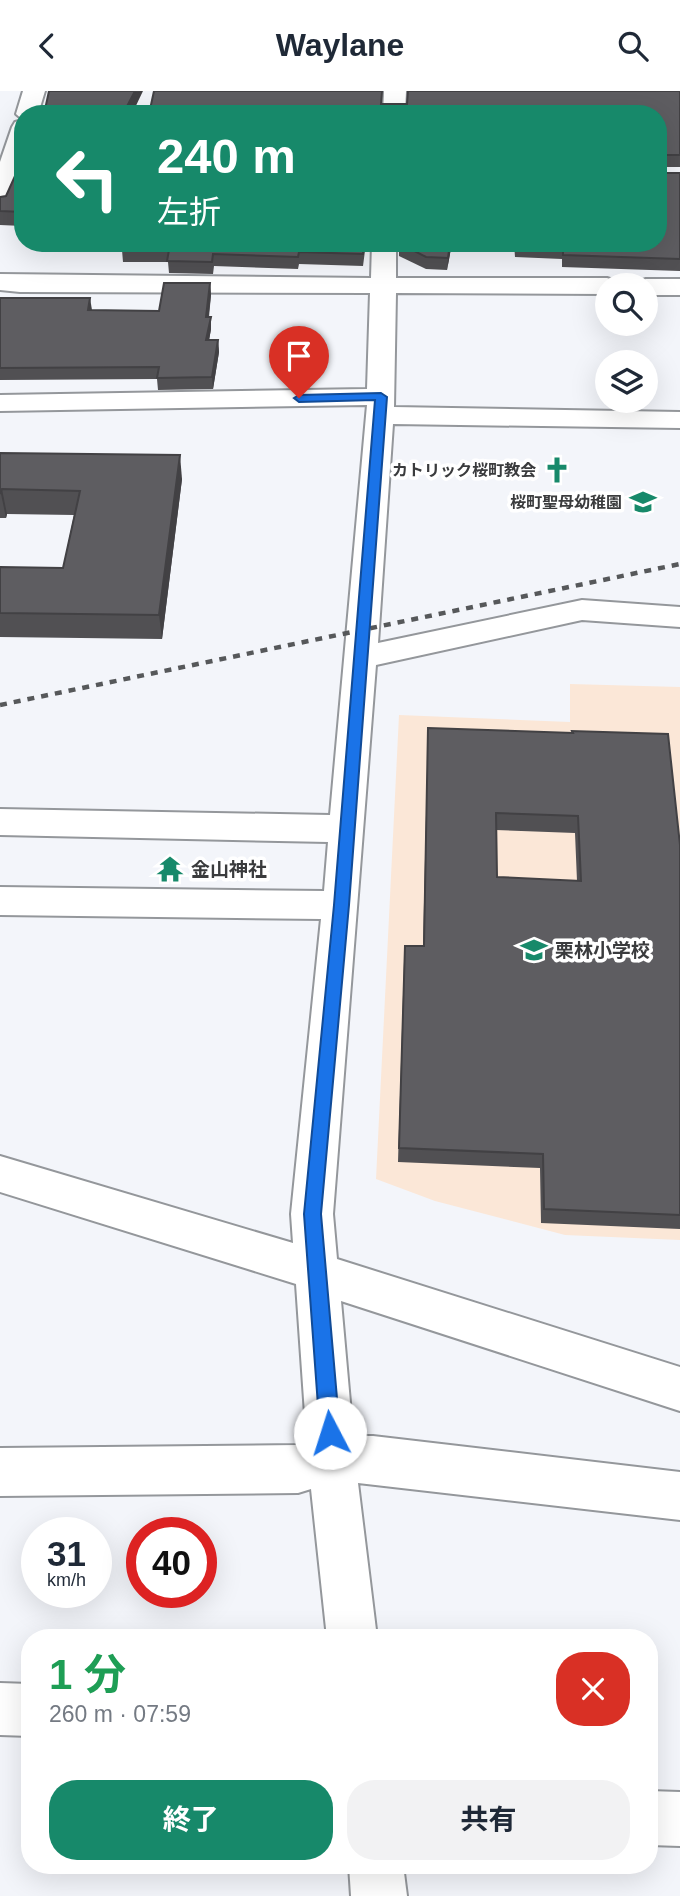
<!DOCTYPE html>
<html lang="ja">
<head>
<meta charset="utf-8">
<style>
  body { margin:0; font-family:Arial,"Noto Sans JP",sans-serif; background:#f2f2f3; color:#1f2937; height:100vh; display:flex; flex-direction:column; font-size:26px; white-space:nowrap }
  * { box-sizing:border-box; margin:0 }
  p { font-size:23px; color:#747a83 }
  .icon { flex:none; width:38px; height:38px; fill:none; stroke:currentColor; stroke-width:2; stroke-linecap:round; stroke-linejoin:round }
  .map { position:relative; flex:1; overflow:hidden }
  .details { position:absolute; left:21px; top:1538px; width:637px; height:245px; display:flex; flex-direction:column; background:#fff; border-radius:28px; box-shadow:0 7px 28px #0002 }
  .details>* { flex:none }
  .banner { position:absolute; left:14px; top:14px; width:653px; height:147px; border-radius:28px; box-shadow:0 7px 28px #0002; background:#17896a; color:#fff; overflow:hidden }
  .buttons { position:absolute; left:595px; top:182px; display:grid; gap:14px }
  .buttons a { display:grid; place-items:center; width:63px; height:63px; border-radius:50%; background:#fff; box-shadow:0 7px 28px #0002; font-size:35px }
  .speed { position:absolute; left:21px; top:1426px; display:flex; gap:14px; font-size:35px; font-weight:700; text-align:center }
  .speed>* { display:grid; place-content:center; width:91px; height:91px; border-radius:50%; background:#fff; box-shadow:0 7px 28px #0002; line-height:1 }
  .speed small { font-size:18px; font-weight:400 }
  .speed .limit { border:10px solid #d22; background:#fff; color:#111 }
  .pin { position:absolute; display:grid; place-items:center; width:60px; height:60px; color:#fff; margin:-72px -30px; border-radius:50% 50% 50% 0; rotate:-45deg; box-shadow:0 0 7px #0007 }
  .pin .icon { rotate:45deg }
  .me { position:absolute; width:77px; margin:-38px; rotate:355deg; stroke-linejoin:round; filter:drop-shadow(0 0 5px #0008) }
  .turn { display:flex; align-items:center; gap:24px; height:147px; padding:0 28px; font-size:32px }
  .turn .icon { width:91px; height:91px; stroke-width:2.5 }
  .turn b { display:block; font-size:49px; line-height:60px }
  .round { display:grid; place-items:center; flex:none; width:74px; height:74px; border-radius:28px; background:#f2f2f3 }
  .overview { display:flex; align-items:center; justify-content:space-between; height:119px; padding:0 28px }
  h1 { font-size:42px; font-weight:700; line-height:52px; color:#1e9e55 }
  .primary-button { display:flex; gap:14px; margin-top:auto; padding:14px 28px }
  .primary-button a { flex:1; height:80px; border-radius:28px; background:#17896a; color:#fff; font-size:28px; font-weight:700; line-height:80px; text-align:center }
  .primary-button a+a { background:#f2f2f3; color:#1f2937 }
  header { display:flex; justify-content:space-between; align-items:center; height:91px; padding:0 28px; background:#fff; font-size:32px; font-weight:700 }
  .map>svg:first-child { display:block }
  .education { fill:#fbe7d7 }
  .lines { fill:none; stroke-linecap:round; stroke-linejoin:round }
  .minor-casing { stroke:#94979b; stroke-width:4 }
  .major-casing { stroke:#94979b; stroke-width:4 }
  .minor { fill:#fff; fill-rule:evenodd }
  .major { fill:#fff; fill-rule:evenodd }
  .rail { stroke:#56585a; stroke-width:4.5; stroke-dasharray:7 7; stroke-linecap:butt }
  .wall { fill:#515053; fill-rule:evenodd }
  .shaded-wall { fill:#424144 }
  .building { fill:#5e5d61; stroke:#424144; stroke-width:2; fill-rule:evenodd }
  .route { fill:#1a73e8; stroke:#114b97; stroke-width:2 }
  .labels { text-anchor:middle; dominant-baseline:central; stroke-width:7; stroke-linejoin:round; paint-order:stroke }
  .far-poi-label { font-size:16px; font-weight:bold; fill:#3a3b3d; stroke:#fff; text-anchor:end }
  .poi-label { font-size:19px; font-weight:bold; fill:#3a3b3d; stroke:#fff; text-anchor:start }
</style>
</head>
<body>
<header><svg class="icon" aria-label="back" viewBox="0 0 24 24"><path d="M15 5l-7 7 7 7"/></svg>Waylane<svg class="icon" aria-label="search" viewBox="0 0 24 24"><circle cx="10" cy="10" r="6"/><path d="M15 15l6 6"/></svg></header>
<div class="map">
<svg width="680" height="1805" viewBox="0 0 680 1805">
  <rect width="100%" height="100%" fill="#f3f5fa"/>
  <path class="education" d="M570,593L680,596V1149L565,1144L435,1110L376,1088L399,624L570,631Z"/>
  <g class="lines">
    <g class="minor-casing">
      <g id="minor">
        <path d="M23,0H45L38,23H23V29L16,23Z"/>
        <path d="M384,0H406L405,23H383Z"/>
        <path d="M23,29L22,78L18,83L0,85V71L12,36L15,31Z"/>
        <path d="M372,152H396V187H607L616,190L619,194H607V203L396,202L394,316L680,321V337L393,333L378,552L582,509L680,516V536L582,529L376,574L333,1123L337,1168L680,1276V1320L341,1210L353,1345H373L680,1381V1429L358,1392L377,1547H327L311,1398L298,1402L0,1405V1357L298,1354L307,1352L296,1193L0,1101V1065L293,1152L291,1123L321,828L0,824V796L324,800L328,751L0,744V718L330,724L367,314L0,320V304L367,298L370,202L20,201L0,199V183L371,187Z"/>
        <path d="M646,188H680V204H646V194H634L637,191Z"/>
        <path d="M0,1592L30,1593V1645L0,1644Z"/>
        <path d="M649,1700L680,1701V1755L649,1754Z"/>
        <path d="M349,1774H403L407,1805H351Z"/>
      </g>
    </g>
    <g class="major-casing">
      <path id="major" d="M10,71H23V85H20L8,116L0,118V76Z"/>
    </g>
    <use href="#minor" class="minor"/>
    <use href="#major" class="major"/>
    <path class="rail" d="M0,614L680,473"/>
  </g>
  <g class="wall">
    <path d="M680,0V76H658V82H680V180L562,176V168L515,166L514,152H658L149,23L382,13H407Z"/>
    <path d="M23,72V135L0,134V106L6,105Z"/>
    <path d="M366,152L363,175L299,173L298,178L214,175L213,183L169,182L168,171H123L122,159Z"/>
    <path d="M399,152H452L447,179L426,178L399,165Z"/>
    <path d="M210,192L211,204L209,226L211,238L209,249H218L219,261L213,298L158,299L157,288L0,289V207L92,219L159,220Z"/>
    <path d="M0,362L182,388L162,548L0,546V476L63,477L74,424L7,423L6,427H0Z"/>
    <path d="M428,637L680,754V1138L541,1132L540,1077L398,1071L404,871L423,855ZM496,739L575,742L577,790L497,786Z"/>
  </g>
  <g class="shaded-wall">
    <path d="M135,0H143L132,23H123Z"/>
    <path d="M450,152H452L447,179L448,167Z"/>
    <path d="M210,192L211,204L207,238L206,226Z"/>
    <path d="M90,207L92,219H88Z"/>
    <path d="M211,226V238L207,261L206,249Z"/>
    <path d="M218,249L219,261L213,298L212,286Z"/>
    <path d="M180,364L182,388L162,548L159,524Z"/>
    <path d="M2,398L7,423L6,427L1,403Z"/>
  </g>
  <g class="building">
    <path d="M49,0H135L123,23H44Z"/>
    <path d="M154,0H382L381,13H407L408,0H680V64H658V82H680V168L563,164V156L516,154V152H658V23H149Z"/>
    <path d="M23,72V121L0,120V106L6,105L20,74Z"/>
    <path d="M123,152H364L363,163L299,161L298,166L213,163L212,171L167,170L169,159H122Z"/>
    <path d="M399,152H450L448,167L426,166Z"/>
    <path d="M164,192H210L206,226H211L206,249H218L212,286L157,287L159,276L0,277V207H90L88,219L159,220Z"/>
    <path d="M0,362L180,364L159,524L0,522V476L63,477L80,400L2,398L0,403Z"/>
    <path d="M428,637L573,642L572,640L668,643L680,754V1124L544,1118L543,1063L399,1057L405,855H424ZM496,722L578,725L581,790L497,786Z"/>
  </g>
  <path class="route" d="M381,302L387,306L349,814L321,1123L340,1342L337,1349L330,1352L323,1349L320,1342L304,1123L334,814L375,309L299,311L294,307L299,304Z"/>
  <defs>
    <g id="church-bare" transform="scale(2.1)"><path d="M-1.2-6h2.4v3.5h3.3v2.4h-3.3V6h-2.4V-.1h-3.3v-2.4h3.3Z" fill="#17896a" stroke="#fff" stroke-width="2.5" paint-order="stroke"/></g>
    <g id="school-bare" transform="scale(2.1)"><path d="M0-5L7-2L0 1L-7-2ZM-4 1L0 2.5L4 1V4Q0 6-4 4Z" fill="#17896a" stroke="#fff" stroke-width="2.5" paint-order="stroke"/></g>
    <g id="temple-bare" transform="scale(2.1)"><path d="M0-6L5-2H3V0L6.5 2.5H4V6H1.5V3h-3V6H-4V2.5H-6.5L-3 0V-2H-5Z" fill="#17896a" stroke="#fff" stroke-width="2.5" paint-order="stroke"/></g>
  </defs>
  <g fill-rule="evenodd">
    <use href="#church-bare" x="557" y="379"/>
    <use href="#school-bare" x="643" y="411"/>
    <use href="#temple-bare" x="170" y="778"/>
    <use href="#school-bare" x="534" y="859"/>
  </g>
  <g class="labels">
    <g class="far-poi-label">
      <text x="536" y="379">カトリック桜町教会</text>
      <text x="622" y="411">桜町聖母幼稚園</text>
    </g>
    <g class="poi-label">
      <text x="191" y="778">金山神社</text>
      <text x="555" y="859">栗林小学校</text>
    </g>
  </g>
</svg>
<div class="buttons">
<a><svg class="icon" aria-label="search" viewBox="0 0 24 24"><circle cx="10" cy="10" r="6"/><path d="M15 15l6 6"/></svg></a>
<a><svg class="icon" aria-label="layers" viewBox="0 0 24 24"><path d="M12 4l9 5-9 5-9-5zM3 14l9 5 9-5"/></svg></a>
</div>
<div class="speed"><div>31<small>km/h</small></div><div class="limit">40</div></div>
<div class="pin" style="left:299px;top:307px;background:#d93025"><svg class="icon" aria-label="arrive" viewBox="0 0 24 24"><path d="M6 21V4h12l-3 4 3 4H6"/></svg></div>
<svg class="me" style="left:330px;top:1342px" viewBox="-20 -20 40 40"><circle r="19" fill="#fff"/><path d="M0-13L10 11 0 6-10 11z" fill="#1a73e8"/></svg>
<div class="banner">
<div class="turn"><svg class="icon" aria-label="left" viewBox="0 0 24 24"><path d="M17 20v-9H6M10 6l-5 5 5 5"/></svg><div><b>240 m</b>左折</div></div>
</div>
<section class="details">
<div class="overview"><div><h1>1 分</h1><p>260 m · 07:59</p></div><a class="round" style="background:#d93025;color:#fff"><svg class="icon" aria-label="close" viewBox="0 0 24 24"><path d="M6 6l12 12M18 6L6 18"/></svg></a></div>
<div class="primary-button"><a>終了</a><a>共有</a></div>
</section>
</div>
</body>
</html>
